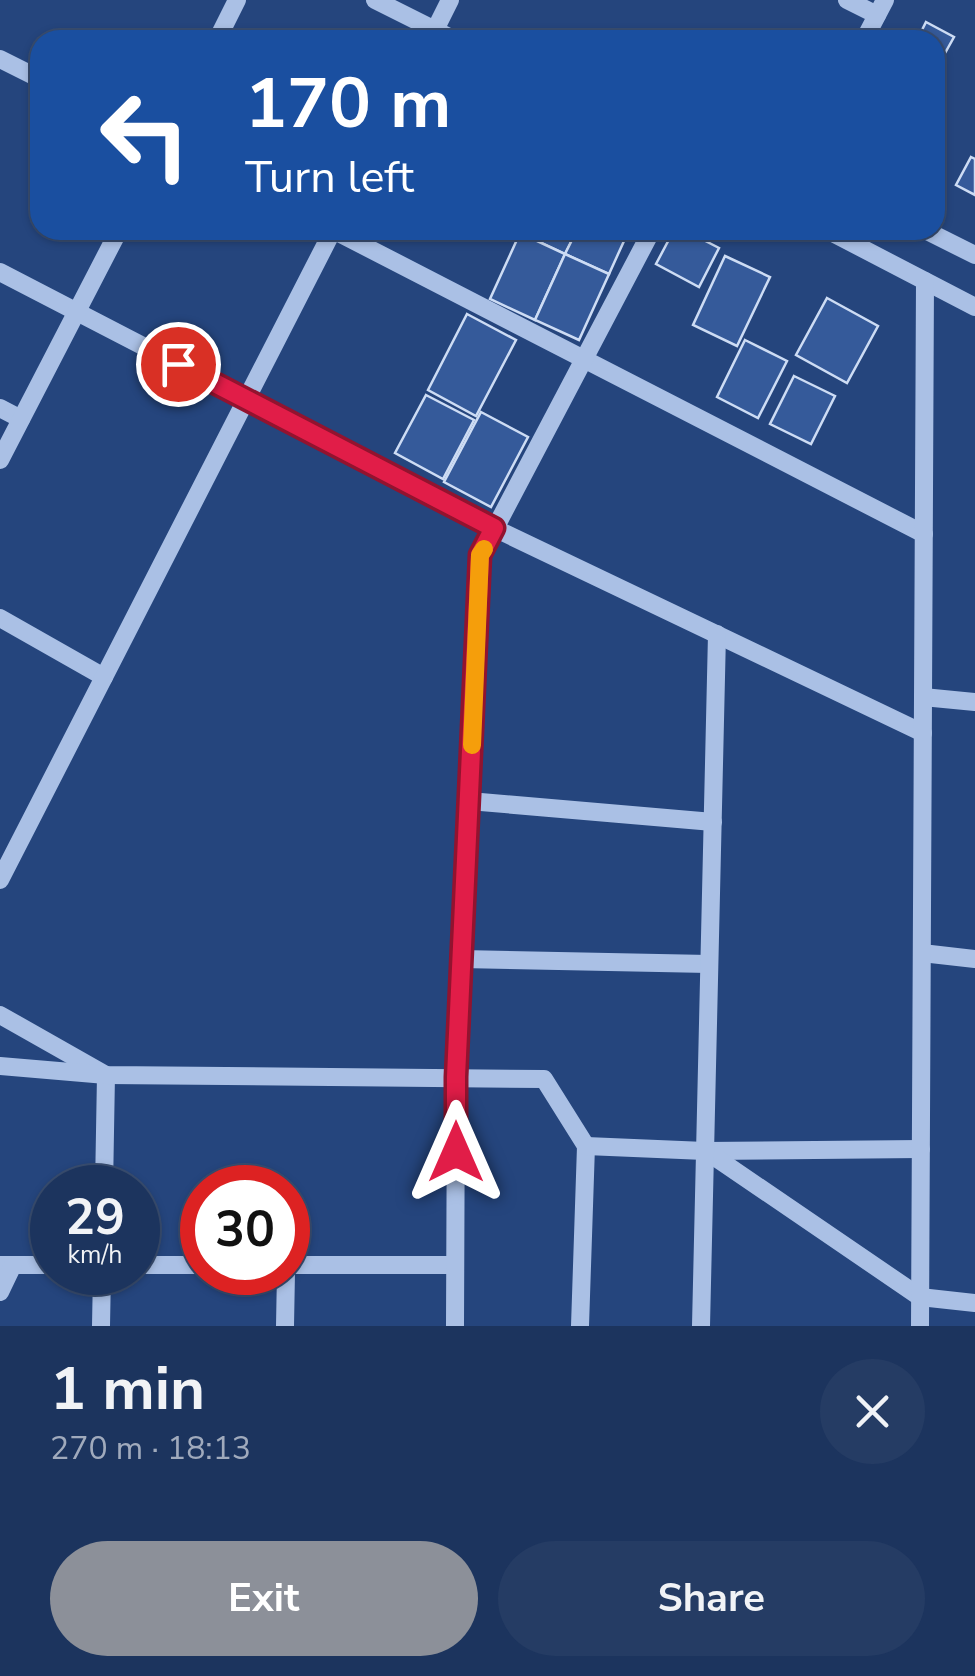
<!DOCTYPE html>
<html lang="en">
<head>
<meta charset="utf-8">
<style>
  body { margin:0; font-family:"Nunito Sans",sans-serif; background:#253c64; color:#f1f3f6; height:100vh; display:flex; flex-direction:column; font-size:38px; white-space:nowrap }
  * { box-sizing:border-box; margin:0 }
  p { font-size:32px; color:#a0aabc }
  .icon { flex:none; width:55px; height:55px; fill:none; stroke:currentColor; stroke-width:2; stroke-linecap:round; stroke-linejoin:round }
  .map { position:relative; height:1326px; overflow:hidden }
  .panel { display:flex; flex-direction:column; background:#1c345e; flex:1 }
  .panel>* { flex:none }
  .hud { position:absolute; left:30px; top:30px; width:915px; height:210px; border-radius:30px; box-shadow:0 2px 8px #0004,0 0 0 2px #3a4f73; background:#1a4fa0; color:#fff; overflow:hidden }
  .speed { position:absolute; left:30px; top:1165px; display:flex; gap:20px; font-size:50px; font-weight:700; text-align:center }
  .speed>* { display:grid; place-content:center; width:130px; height:130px; border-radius:50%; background:#1c345e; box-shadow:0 2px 8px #0004,0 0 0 2px #3a4f73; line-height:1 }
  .speed small { font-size:25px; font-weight:400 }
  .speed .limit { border:15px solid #d22; background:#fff; color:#111 }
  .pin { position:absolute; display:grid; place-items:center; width:85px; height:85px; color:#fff; margin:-42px; border:5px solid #fff; border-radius:50%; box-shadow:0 2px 10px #0007 }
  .me { position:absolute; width:110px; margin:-55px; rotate:0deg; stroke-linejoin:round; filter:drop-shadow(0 0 8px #0008) }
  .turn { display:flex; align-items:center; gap:35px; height:210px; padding:0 50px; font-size:45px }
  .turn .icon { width:130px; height:130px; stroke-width:2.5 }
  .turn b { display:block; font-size:70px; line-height:85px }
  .round { display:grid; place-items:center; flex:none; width:105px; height:105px; border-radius:52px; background:#253c64 }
  .overview { display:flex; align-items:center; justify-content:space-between; height:170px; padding:0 50px }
  h1 { font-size:60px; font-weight:700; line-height:75px }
  .button { display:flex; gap:20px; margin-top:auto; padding:20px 50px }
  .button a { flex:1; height:115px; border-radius:60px; background:#8c9099; color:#fff; font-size:40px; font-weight:700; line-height:115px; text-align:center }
  .button a+a { background:#253c64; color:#f1f3f6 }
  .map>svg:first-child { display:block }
  .building { fill:#355a9a; stroke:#cddcf4; stroke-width:2.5 }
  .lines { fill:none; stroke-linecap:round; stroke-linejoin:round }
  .minor { stroke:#aac0e5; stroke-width:18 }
  .route-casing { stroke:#92132f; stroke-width:25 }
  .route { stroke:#e11d48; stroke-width:18 }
  .slow { stroke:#f59e0b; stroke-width:18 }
</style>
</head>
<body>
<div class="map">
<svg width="975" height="1326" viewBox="0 0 975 1326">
  <rect width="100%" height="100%" fill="#25457d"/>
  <g class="building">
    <path d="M926,22L954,37L935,71V40H917Z"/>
    <path d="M971,157L975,159V195L956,185Z"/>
    <path d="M522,230H577L565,254L520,233Z"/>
    <path d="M577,230H629L609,274L565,254Z"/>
    <path d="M674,230H684L719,248L699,287L656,264Z"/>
    <path d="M520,233L565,254L535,320L490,299Z"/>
    <path d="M565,254L609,274L579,340L535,320Z"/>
    <path d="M725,256L770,277L737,346L693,325Z"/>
    <path d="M827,298L878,326L847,383L796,355Z"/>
    <path d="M467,314L516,340L476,416L428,390Z"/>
    <path d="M745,340L787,361L758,418L717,397Z"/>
    <path d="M794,376L835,396L811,444L770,424Z"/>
    <path d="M426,395L474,420L443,479L395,453Z"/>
    <path d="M481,412L528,437L491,507L444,482Z"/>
  </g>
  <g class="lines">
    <g class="minor">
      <path d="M375,0L455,40"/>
      <path d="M847,0L877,15"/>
      <path d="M217,40L237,0"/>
      <path d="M430,40L450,0"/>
      <path d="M864,40L885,0"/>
      <path d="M0,59L40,79"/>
      <path d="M333,230L924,534"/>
      <path d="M827,230L975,307"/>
      <path d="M925,230L975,255"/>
      <path d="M0,272L494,528L923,733"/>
      <path d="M0,408L21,419"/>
      <path d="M0,460L119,230"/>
      <path d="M0,618L104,677"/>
      <path d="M923,697L975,702"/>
      <path d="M469,801L713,822"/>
      <path d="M0,880L333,230"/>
      <path d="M922,953L975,959"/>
      <path d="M461,959L709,964"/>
      <path d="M0,1015L106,1075L104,1188"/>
      <path d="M0,1066L106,1075L544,1079L586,1146L580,1326"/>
      <path d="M586,1146L705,1151L921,1149"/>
      <path d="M706,1151L920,1297L975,1303"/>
      <path d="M0,1265H52"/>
      <path d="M138,1265H202"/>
      <path d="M288,1265H455"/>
      <path d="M0,1292L13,1265"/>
      <path d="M101,1326L102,1272"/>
      <path d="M285,1326L286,1272"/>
      <path d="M455,1326L456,1077L481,555L652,230"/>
      <path d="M701,1326L717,634"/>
      <path d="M920,1326L925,281"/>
    </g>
  </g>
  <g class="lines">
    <g class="route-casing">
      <path id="route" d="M178,364L494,528L480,555L456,1077V1152"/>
    </g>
    <use href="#route" class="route"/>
    <path class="slow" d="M472,745L480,555L484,549"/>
  </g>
</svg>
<div class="speed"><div>29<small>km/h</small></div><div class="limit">30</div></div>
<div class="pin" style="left:178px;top:364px;background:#d93025"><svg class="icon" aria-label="arrive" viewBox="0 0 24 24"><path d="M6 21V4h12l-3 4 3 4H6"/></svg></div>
<svg class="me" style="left:456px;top:1152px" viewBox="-20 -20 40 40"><path d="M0-17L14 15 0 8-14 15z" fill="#e11d48" stroke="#fff" stroke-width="4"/></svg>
<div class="hud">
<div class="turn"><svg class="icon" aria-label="left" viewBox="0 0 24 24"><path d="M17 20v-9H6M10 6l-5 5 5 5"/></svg><div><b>170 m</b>Turn left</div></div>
</div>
</div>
<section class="panel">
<div class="overview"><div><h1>1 min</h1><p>270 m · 18:13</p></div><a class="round"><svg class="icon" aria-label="close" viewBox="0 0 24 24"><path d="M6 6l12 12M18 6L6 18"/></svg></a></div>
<div class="button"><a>Exit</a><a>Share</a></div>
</section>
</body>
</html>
